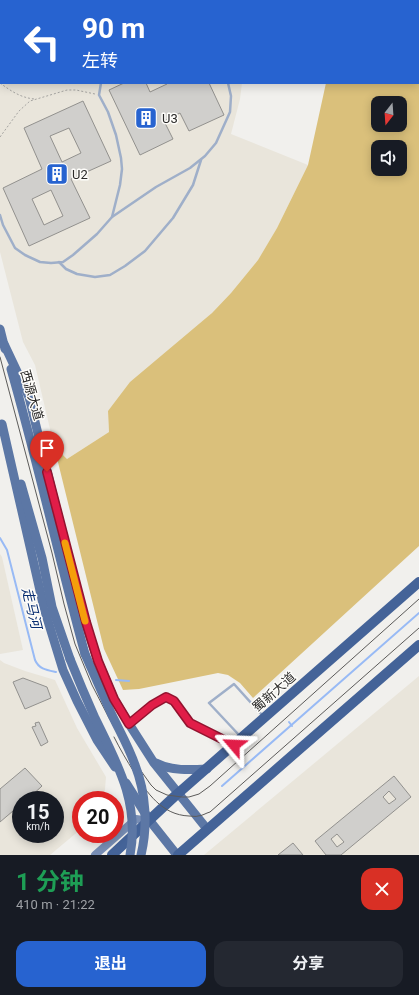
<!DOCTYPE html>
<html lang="zh">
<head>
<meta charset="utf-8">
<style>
  body { margin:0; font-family:Roboto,"Noto Sans SC",sans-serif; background:#242831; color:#f1f3f6; height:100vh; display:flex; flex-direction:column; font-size:15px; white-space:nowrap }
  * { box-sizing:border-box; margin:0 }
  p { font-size:13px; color:#9ea1a6 }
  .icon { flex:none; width:22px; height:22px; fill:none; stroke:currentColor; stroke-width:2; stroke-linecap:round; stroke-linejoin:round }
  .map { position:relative; height:855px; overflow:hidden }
  .drawer { display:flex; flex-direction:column; background:#171b24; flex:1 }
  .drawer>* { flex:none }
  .guide { position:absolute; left:0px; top:0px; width:419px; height:84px; box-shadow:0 2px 10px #0003; background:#2763d0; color:#fff; overflow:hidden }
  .needle { width:26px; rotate:197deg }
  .controls { position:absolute; left:371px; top:96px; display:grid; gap:8px }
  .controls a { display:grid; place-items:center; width:36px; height:36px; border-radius:8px; background:#171b24; box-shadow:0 2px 10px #0003; font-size:20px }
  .speed { position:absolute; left:12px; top:791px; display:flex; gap:8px; font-size:20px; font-weight:700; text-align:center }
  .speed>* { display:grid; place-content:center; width:52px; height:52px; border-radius:50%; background:#171b24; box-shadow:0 2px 10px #0003; line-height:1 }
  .speed small { font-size:10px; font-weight:400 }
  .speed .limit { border:6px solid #d22; background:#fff; color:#111 }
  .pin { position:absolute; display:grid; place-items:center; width:34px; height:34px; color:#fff; margin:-41px -17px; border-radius:50% 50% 50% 0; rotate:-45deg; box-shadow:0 0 4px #0007 }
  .pin .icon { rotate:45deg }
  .me { position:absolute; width:44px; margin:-22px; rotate:296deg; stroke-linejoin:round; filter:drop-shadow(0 0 3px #0008) }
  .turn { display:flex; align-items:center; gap:14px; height:84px; padding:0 16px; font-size:18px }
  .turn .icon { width:52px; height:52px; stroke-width:2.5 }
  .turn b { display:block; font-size:28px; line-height:34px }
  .round { display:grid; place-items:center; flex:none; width:42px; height:42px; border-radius:12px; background:#242831 }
  .summary { display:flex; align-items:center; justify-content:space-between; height:68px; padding:0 16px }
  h1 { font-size:24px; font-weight:700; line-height:30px; color:#1e9e55 }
  .button { display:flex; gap:8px; margin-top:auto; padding:8px 16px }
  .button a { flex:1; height:46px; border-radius:12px; background:#2763d0; color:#fff; font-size:16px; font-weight:700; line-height:46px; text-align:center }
  .button a+a { background:#242831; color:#f1f3f6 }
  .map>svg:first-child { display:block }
  .built { fill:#e9e5db; fill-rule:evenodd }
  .forest { fill:#dac07b; fill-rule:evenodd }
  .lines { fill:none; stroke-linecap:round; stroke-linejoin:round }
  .stream { stroke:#98baf5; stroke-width:2 }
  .building { fill:#d0cfcc; stroke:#92918e; fill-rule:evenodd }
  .path { stroke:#a5a4a1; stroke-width:1; stroke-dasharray:2 2; stroke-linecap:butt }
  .lane { stroke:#9fafc9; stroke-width:2.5 }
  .secondary { stroke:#788eb5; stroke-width:8 }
  .primary { stroke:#5c77a5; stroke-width:9 }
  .highway { stroke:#446398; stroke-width:10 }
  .tram { stroke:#5c5b5a; stroke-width:1 }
  .primary-bridge { stroke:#5c77a5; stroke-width:9 }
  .route-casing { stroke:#92132f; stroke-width:10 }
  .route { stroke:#e11d48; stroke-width:7 }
  .slow { stroke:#f59e0b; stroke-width:7 }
  .labels { text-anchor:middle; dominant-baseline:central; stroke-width:3; stroke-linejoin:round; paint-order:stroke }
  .poi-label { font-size:13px; fill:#2b2a29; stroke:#fefdfa; text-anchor:start }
  .street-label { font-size:13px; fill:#2b2a29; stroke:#fefdfa }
  .water-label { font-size:14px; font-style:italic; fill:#0a2f72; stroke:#fefdfa }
</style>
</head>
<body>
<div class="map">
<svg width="419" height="855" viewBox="0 0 419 855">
  <rect width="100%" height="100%" fill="#f1f0ed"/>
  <g class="built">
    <path d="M0,0H418L419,4V6H418V1H1V83H242L240,99L231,134L308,165L277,228L258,260L231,293L212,313L108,411L109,432L67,459L54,446L35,365L23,342L0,252Z"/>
    <path d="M0,554L2,557L23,650L0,654Z"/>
    <path d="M0,660L4,663L25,671L55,680L77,728L106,777L104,800H81V829L50,855H0ZM21,800H55V834H21Z"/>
    <path d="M419,676V855H204Z"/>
  </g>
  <path class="forest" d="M418,6H419V546L253,698L240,683L228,675L218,673L139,689L123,690L104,649L54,446L67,459L109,432L108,411L130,382L212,313L231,293L258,260L277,228L308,165L326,83H418ZM378,103H400V125H378ZM378,147H400V169H378Z"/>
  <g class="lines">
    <g class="stream">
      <path d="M0,538L7,550L35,660C39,669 46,670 56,672"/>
      <path d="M116,680L129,681"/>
      <path d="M289,722L292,726"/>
      <path d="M222,786L419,613"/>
    </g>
  </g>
  <g class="building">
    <path d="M57,0H83L84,1H55Z"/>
    <rect x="266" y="0" width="62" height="1"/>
    <path d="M342,0H394L391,1H343Z"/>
    <path d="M124,83H146L150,92L167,84V83H209L224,115L189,131L180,113L164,121L173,139L140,155L109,90Z"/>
    <path d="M83,101L111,161L71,179L90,218L29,246L3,188L42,169L24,128ZM69,128L81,153L62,162L50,136ZM51,190L63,216L44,225L32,199Z"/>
    <path d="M23,678L47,687L51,698L25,709L13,682Z"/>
    <path d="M39,722L48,742L41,746L32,727L36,726L35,723Z"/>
    <path d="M25,768L42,786L29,798L31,800H21V807L20,805L0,822V789Z"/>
    <path d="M394,776L411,797L341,855H326L315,841ZM389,791L396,799L389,804L383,797ZM337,834L344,842L337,847L331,839Z"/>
    <path d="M55,815L62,822L55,829Z"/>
    <path d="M38,834H49L43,839Z"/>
    <path d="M293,843L303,855H278Z"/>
  </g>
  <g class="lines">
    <g class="path">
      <path d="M97,0V1"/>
      <path d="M0,83C11,91 21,98 35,99"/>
      <path d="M0,137L19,111L30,101L67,90H76L95,94"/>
    </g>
    <g class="lane">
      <path d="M197,0V1"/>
      <path d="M251,0V1"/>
      <path d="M333,0L334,1"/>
      <path d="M182,1L183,0"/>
      <path d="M406,1L407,0"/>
      <path d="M101,83L99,95L108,112L116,135L121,158L122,169L120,185L112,217"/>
      <path d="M0,215L3,225L15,248L25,255L40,262L51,263L63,262L73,255L97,234L112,217L156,187L190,168L205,156L216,143L230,112L231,96L228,83"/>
      <path d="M59,262L66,269L77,274L95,277L110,275L125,266L145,251L173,218L193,185L201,160"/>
      <path d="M131,723L152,705L166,697L174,701L190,723L230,743"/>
      <path d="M239,735L209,703L234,684L263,716"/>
    </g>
    <path class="secondary" d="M95,855L136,819L150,821"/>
    <g class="primary">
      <path d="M0,329L5,349"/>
      <path d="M4,344L29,397L51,487L85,622L98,661L114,699L131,727L154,763L207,829"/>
      <path d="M11,369C38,463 59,559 85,654"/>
      <path d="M2,424L44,608L63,670L77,701L97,740L115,767"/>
      <path d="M21,484L42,558L52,607L70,659"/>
      <path d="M156,763C171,771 190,770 207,769"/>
      <path d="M126,783L150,821L177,855"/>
    </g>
    <g class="highway">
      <path d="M112,855L175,796L419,582"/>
      <path d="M178,855L419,645"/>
    </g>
    <g class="tram">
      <path d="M0,357L52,553L64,604L75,644L92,685L109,718L134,761L151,785L156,790L167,795L182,797H189L199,794L210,786L419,599"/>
      <path d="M114,737C120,749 127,761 134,772C147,793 162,815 189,816C192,816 196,817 198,816C202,816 206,813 210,812L419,628"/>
    </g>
    <g class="primary-bridge">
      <path d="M85,654C94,674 102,693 111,713C119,730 129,747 135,765C146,793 148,826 141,855"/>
      <path d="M70,659C78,679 86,698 95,718C117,763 140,803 130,855"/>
    </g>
  </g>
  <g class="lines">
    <g class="route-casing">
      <path id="route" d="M47,472L86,622L98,661L114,699L129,724L152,705L166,697L174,701L190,723L234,745"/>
    </g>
    <use href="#route" class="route"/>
    <path class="slow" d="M65,543L85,621"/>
  </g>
  <defs>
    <g id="building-square" transform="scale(1.15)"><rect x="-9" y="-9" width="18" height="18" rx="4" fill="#2763d0" stroke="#fefdfa"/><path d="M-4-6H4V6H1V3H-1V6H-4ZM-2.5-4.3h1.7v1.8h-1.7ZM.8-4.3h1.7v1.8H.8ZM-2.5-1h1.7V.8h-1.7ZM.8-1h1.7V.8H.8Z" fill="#fff"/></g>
  </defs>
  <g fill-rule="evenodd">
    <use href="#building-square" x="146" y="118"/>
    <use href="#building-square" x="57" y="174"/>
  </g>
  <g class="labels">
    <g class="poi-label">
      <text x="162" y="118">U3</text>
      <text x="72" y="174">U2</text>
    </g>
    <g class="street-label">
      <text transform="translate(32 395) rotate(74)">西源大道</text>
      <text transform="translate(274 692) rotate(-41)">蜀新大道</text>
    </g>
    <g class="water-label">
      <text transform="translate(32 608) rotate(76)">走马河</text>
    </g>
  </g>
</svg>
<div class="controls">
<a><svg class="needle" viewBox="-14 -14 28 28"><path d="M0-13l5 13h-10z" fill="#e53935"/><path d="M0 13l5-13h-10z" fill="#9ea1a6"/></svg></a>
<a><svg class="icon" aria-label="sound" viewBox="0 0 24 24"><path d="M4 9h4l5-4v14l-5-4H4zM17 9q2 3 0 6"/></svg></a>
</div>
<div class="speed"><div>15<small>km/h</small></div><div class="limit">20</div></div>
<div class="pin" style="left:47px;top:472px;background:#d93025"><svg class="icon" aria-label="arrive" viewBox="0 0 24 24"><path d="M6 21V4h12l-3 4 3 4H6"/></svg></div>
<svg class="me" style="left:234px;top:745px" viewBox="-20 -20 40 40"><path d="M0-17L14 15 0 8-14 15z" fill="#e11d48" stroke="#fff" stroke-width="4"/></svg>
<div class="guide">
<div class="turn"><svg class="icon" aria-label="left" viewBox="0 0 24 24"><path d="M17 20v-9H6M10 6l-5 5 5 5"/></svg><div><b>90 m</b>左转</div></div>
</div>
</div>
<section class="drawer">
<div class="summary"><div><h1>1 分钟</h1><p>410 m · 21:22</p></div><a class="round" style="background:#d93025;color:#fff"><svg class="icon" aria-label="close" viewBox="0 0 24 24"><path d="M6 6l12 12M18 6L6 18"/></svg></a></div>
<div class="button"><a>退出</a><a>分享</a></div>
</section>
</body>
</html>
